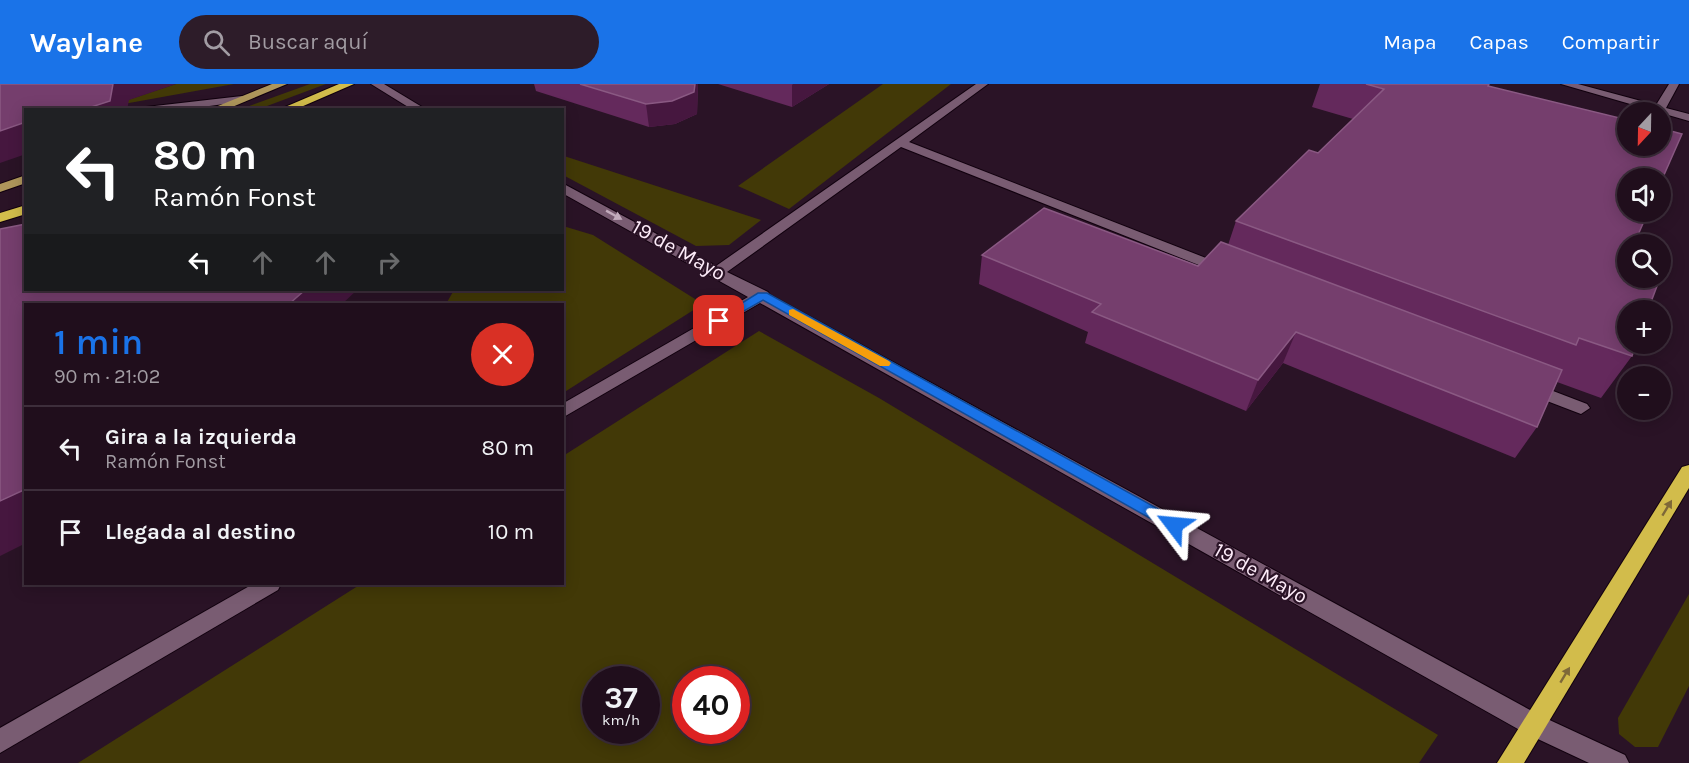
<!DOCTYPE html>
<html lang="es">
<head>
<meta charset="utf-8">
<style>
  body { margin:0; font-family:Karla,sans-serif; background:#2d1c29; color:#f1f3f6; height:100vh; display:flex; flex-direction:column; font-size:22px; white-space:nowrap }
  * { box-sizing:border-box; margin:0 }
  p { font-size:20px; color:#a29ca3 }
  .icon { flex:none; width:33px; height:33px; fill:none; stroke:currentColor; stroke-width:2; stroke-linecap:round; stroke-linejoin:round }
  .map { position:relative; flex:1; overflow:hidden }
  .details { position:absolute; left:24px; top:219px; width:540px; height:282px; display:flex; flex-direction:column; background:#200e1c; border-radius:0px; box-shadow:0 3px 15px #0003,0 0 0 2px #3d2e3b }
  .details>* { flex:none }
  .hud { position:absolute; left:24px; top:24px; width:540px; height:183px; border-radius:0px; box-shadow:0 3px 15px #0003,0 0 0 2px #3d2e3b; background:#202124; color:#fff; overflow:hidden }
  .needle { width:39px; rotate:202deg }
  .fabs { position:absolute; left:1617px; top:18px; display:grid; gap:12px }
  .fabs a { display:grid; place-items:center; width:54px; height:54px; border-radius:50%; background:#200e1c; box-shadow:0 3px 15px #0003,0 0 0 2px #3d2e3b; font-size:30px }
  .speed { position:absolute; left:582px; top:582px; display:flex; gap:12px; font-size:30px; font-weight:700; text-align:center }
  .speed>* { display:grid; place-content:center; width:78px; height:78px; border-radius:50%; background:#200e1c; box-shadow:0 3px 15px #0003,0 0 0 2px #3d2e3b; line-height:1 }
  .speed small { font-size:15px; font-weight:400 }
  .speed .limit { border:9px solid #d22; background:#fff; color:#111 }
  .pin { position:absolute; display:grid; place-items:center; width:51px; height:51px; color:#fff; margin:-26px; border-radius:12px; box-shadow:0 3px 9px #0006 }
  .me { position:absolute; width:66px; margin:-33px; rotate:299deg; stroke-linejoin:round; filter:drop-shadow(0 0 4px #0008) }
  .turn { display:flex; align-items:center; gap:21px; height:126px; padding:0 30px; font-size:27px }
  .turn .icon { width:78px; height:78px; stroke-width:2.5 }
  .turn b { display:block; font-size:42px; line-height:51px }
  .lanes { display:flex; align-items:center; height:57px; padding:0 30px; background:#0003; justify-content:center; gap:30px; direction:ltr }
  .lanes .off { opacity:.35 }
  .round { display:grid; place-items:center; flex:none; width:63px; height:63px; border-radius:32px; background:#2d1c29 }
  .overview { display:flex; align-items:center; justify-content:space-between; height:102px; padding:0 30px }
  h1 { font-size:36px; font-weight:600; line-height:45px; color:#1a73e8 }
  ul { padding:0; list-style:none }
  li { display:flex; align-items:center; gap:18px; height:84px; padding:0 30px; border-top:2px solid #3d2e3b }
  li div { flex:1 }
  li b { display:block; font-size:22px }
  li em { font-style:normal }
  header { display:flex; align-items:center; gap:36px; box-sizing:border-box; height:84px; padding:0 30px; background:#1a73e8; color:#fff }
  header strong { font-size:28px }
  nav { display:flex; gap:33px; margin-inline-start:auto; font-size:21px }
  .search { width:420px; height:54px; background:#2d1c29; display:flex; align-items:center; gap:15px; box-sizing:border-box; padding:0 21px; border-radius:33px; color:#a29ca3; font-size:22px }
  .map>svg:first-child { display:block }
  .green { fill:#423907; fill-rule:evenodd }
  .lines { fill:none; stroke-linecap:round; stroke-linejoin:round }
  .minor-casing { stroke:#11010e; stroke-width:2 }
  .major-casing { stroke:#11010e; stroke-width:2 }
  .highway-casing { stroke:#11010e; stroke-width:2 }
  .minor { fill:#795c72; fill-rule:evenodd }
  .major { fill:#ae965b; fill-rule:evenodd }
  .highway { fill:#d2bc4b; fill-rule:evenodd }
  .wall { fill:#64295c }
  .shaded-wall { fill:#46173f }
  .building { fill:#753e6d; stroke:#8a5983; stroke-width:1.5 }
  .oneway { fill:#c2abbc }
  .oneway2 { fill:#7e6838 }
  .route { fill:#1a73e8; stroke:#114b97; stroke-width:1.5 }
  .slow { fill:#f59e0b }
  .labels { text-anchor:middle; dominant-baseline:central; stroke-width:4.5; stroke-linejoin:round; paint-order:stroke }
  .street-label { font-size:21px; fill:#fdecf9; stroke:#2a1326 }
</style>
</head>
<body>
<header>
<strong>Waylane</strong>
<div class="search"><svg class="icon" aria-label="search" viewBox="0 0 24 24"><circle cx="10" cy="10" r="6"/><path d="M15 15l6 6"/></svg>Buscar aquí</div>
<nav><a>Mapa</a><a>Capas</a><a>Compartir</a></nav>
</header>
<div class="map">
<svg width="1689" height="679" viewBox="0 0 1689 679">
  <rect width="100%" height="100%" fill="#2a1326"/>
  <g class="green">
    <path d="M176,0H234L107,23Z"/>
    <path d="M310,0H326L259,25H241Z"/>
    <path d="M883,0H951L789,125L738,102Z"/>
    <path d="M564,72L761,136L729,161L696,162L563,91Z"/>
    <path d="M563,142L593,151L703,220L563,309L562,220H446L454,206H562Z"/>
    <path d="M759,247L879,314L1438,651L1419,679H78L361,500H562L563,372ZM596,596H646V646H596ZM686,596H736V646H686Z"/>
    <path d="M1689,510V602L1658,663H1635L1619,650L1618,634Z"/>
  </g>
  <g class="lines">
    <g class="minor-casing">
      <g id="minor">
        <path d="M371,0H384L427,26H413Z"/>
        <path d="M976,0H988L909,58L1229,183L1231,186L1229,189H1219L901,63L727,188L768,208L770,211L1543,633L1625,671L1629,679H1589L1525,649L760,219L562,334V320L748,213L562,109V99L716,182Z"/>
        <path d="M1561,0H1578L1656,21L1669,0H1679L1666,24L1689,30V37Z"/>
        <path d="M242,12L246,13V17L180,26H141L146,23Z"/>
        <path d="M1527,297L1587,320L1590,324L1581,330L1521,307L1518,303L1521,299Z"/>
        <path d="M253,500H281L278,506L0,669V644Z"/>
      </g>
    </g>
    <g class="major-casing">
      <g id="major">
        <path d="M272,0H287L225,26H208Z"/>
        <path d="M26,91V99L0,108V100Z"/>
      </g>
    </g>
    <g class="highway-casing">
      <g id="highway">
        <path d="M339,0H354L294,26H278Z"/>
        <path d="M26,121V130L0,138V129Z"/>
        <path d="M1689,381V404L1524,679H1497L1682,383Z"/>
      </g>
    </g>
    <use href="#minor" class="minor"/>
    <use href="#major" class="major"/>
    <use href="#highway" class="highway"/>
  </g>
  <g class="wall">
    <path d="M534,0H698L697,30L675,40L649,43L536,7Z"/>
    <path d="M718,0H829L792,23Z"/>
    <path d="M1320,0H1489L1488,2L1628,160L1632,272L1601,314L1557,298L1537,343L1515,374L1283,279L1246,327L1085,259L1088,248L979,200L982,171L1198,182L1228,161L1236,137L1318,69L1353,35L1312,23Z"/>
  </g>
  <g class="shaded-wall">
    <path d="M113,0H176L129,16L127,26H82Z"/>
    <path d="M695,0H698L697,30L675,40L649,43L646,20Z"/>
    <path d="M793,0H829L792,23V1Z"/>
    <path d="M26,38V70L0,79V47Z"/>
    <path d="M305,206H357L342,220H289Z"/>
    <path d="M1296,248L1283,279L1246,327L1258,296Z"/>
    <path d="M26,405V459L0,472V417Z"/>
  </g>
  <g class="building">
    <path d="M0,0H113L110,17L82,26H26V38L0,47Z"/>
    <path d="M580,0H695L694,8L672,17L646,20Z"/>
    <path d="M1366,0H1489L1488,2L1628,36V62H1660V44L1682,50L1660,100V94H1628V128H1648L1634,160H1628V194H1660L1648,226H1628V260H1636L1632,272L1579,254L1576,261L1236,137L1309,66L1318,69L1384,5Z"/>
    <path d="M1044,124L1198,182L1221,158L1562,286L1537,343L1296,248L1258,296L1092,228L1101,220L982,171Z"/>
    <path d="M26,140V206H305L289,220H26V405L0,417V145Z"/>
    <path d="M1660,172L1668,174L1660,193Z"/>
  </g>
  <defs><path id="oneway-solid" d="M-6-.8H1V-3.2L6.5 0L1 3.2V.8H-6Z" transform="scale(1.5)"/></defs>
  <use class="oneway" href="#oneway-solid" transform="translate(614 131) rotate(29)"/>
  <g class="oneway2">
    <use href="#oneway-solid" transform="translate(1667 424) rotate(-59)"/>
    <use href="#oneway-solid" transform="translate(1565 591) rotate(-59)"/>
  </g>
  <path class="route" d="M758,209H767L1180,437L1182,441L1180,445H1169L763,216L723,239L713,237Z"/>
  <path class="slow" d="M793,225L889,277L891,279L889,282H880L789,231V226Z"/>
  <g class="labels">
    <g class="street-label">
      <text transform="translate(679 166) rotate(29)">19 de Mayo</text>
      <text transform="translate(1261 489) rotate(29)">19 de Mayo</text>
    </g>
  </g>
</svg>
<div class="fabs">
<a><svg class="needle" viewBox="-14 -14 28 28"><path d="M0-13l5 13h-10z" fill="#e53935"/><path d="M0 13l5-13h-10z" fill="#a29ca3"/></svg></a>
<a><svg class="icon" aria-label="sound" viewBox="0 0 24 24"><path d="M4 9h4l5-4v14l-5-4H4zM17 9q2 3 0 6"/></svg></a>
<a><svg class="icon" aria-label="search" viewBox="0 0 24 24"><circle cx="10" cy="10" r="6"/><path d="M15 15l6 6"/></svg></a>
<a>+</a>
<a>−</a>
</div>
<div class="speed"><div>37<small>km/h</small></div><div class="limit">40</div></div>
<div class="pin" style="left:719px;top:237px;background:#d93025"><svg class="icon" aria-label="arrive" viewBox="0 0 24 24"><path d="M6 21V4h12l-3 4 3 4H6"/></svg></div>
<svg class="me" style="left:1174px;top:441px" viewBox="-20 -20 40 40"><path d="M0-17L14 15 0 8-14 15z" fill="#1a73e8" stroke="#fff" stroke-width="4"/></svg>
<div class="hud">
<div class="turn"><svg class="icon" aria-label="left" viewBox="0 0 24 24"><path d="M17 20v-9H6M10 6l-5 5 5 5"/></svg><div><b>80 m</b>Ramón Fonst</div></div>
<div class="lanes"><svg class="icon" aria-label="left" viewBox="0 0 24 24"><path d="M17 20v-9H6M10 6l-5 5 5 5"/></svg><svg class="icon off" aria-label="ahead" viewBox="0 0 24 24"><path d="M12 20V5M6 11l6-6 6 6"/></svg><svg class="icon off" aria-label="ahead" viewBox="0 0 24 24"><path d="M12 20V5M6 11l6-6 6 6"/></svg><svg class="icon off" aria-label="right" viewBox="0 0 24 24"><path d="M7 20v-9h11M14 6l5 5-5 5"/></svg></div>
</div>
<section class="details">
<div class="overview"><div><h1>1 min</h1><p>90 m · 21:02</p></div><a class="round" style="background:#d93025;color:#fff"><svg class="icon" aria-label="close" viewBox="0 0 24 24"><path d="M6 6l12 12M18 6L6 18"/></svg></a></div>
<ul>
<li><svg class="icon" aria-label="left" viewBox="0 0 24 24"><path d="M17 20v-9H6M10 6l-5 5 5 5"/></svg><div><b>Gira a la izquierda</b><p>Ramón Fonst</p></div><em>80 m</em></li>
<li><svg class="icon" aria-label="arrive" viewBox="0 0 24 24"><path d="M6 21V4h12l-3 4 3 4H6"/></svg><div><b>Llegada al destino</b></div><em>10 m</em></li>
</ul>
</section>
</div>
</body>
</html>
